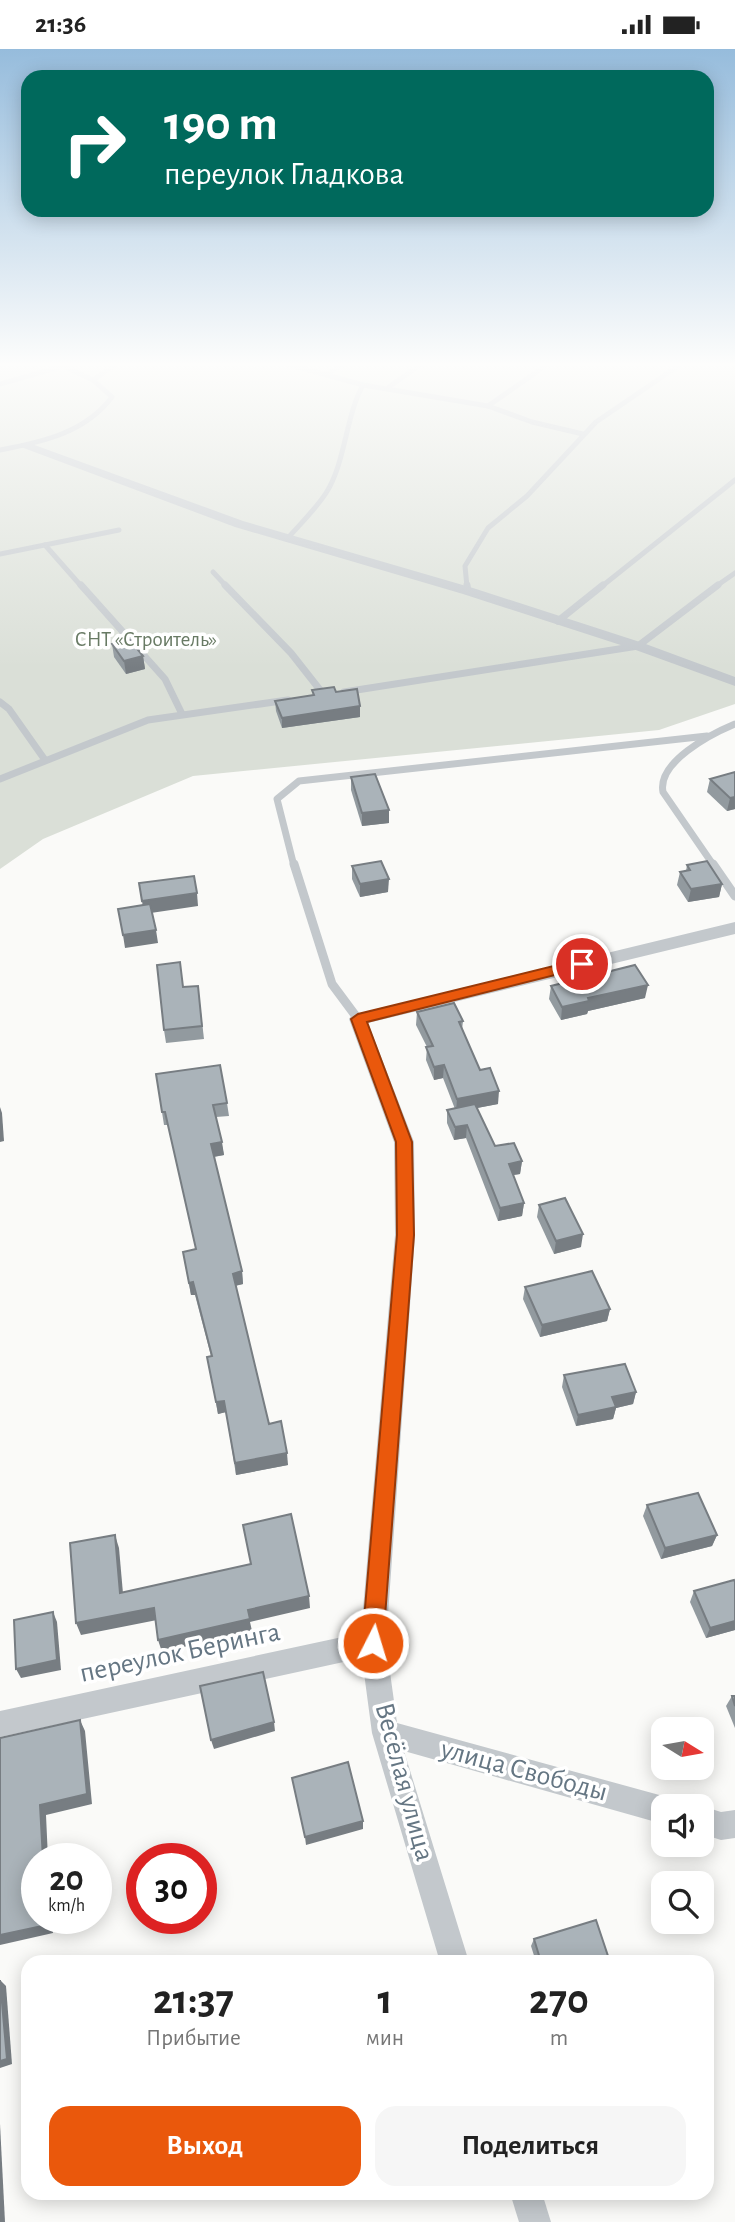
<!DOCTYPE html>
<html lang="ru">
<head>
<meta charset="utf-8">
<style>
  body { margin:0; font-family:"Alegreya Sans",sans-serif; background:#f6f6f6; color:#222; height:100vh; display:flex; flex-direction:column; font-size:26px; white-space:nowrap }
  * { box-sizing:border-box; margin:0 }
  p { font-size:23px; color:#767676 }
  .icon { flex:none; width:38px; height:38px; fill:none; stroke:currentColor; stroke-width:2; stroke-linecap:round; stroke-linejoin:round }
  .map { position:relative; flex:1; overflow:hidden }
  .panel { position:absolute; left:21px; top:1906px; width:693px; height:245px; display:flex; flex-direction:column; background:#fff; border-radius:21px; box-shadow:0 4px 18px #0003 }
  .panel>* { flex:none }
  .guide { position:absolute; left:21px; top:21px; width:693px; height:147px; border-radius:21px; box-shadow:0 4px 18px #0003; background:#00695c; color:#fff; overflow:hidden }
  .needle { width:46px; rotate:101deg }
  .fabs { position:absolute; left:651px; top:1668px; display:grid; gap:14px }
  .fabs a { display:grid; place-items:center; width:63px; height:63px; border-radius:14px; background:#fff; box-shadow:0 4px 18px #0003; font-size:35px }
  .speed { position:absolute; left:21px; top:1794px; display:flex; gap:14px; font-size:35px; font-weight:700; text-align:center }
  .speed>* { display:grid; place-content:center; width:91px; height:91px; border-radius:50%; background:#fff; box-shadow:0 4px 18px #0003; line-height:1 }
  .speed small { font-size:18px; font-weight:400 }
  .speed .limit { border:10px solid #d22; background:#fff; color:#111 }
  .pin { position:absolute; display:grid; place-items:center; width:60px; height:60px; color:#fff; margin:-30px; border:4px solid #fff; border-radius:50%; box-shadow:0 2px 7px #0007 }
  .me { position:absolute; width:77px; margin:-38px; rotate:5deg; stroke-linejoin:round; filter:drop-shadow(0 0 5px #0008) }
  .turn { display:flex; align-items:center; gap:24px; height:147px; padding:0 28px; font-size:32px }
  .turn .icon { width:91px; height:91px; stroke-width:2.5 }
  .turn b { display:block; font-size:49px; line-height:60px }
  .eta { display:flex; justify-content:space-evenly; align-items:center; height:119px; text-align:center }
  .eta b { font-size:42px; font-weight:700; line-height:49px }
  .cta { display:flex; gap:14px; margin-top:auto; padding:14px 28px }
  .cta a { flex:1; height:80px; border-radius:21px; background:#ea580c; color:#fff; font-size:28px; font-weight:700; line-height:80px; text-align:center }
  .cta a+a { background:#f6f6f6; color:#222 }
  .status { display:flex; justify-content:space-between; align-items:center; height:49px; padding:0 35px; background:#fff; direction:ltr }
  .status svg { height:19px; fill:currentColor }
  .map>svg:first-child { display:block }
  .green { fill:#dadfd7 }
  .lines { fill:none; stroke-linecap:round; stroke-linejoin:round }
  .lane-far2 { stroke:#c3c8cc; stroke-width:5 }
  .lane-far1 { stroke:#c3c8cc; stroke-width:7 }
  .lane { stroke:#c3c8cc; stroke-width:9 }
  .street { fill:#c3c8cc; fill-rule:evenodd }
  .wall { fill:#929a9f }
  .shaded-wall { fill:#777d82 }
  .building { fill:#aab3b9; stroke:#777d82; stroke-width:2 }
  .route { fill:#ea580c; stroke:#983908; stroke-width:2 }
  .labels { text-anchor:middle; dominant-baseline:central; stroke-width:7; stroke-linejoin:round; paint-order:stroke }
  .far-park-label { font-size:21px; fill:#687a64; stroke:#fff }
  .near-street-label { font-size:28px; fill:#657683; stroke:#fff }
</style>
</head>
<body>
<div class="status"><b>21:36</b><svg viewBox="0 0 49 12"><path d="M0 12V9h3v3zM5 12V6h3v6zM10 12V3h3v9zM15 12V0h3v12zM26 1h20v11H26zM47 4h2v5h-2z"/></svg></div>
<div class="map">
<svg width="735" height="2173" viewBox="0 0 735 2173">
  <rect width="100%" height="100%" fill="#fafaf8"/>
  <path class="green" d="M0,315H735V655L659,681L193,727L43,790L0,820Z"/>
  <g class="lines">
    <g class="lane-far2">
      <path d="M287,315L363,336L488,357L532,373L583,385"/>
      <path d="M328,325L343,315"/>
      <path d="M93,331L117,315"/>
      <path d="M0,335L63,317"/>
      <path d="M389,338L421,315"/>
      <path d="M488,357L548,315"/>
      <path d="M0,401C42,393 85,384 112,348L93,331L59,315"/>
      <path d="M287,490C300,475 315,461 326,444C345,415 346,366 363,336"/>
      <path d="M45,496L82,538"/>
      <path d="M0,505L119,481"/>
      <path d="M213,523L227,538"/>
      <path d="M467,538L465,517L488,479L527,447L596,373L681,315"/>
      <path d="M601,538L735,431"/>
      <path d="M715,538L735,524"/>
    </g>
    <g class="lane-far1">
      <path d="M81,536L165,630L182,665"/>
      <path d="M225,536L291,604L324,646"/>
      <path d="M467,536L468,542"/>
      <path d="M558,572L603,536"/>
      <path d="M344,643L638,597L718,536"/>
      <path d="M0,653L9,660L45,711"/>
      <path d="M0,730L148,671L288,651"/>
      <path d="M294,817L277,750L299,732L707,687"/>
      <path d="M714,817L663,743C657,713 711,685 735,675"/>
    </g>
    <g class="lane">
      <path d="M294,815L332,935L358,970"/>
      <path d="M713,815L735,847"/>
    </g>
    <g class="street">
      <path d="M21,394H29L243,472L473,539L643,594L735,628V637L633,600L463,545L235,478L21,398Z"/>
      <path d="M735,873V885L368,974L414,1093L415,1186L386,1594L397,1674L663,1747L673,1751L675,1757H663V1775L404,1702L469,1913H440L372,1684L362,1609L0,1688V1662L361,1584L395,1186L394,1093L349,970L352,966Z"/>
      <path d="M702,1757L721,1763L735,1761V1789L721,1791L702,1785Z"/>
      <path d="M510,2144H542L551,2173H519Z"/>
    </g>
  </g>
  <g class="wall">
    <path d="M112,595L143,607L145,620L126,625L114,608Z"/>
    <path d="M312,641L336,643L360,668L282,679L276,662L275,652L313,646Z"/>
    <path d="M735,723V760L727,762L707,743L710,730Z"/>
    <path d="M351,728L389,761V774L362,777L351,741Z"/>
    <path d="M687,816L722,835L719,848L688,853L677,836L680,823L686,822Z"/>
    <path d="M352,817L388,843L360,848L352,830Z"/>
    <path d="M198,937L204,990L166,994L164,981L183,938Z"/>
    <path d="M551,937L645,949L588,962L587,965L561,971L549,950Z"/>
    <path d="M417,963L463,972L462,981L480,1021L498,1055L477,1059L495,1097L522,1112L520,1125L513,1126L524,1154L522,1167L498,1172L466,1089L454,1091L447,1074V1061L455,1060L443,1029L434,1031L426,1011L427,998L416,976Z"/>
    <path d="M156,1025L227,1054L229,1067L216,1068L224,1106L214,1108L242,1222L243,1235L235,1237L269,1375L288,1416L236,1426L226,1363L218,1365L207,1308L211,1307L195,1246H191L185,1215L183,1203L196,1200L168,1076H164Z"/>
    <path d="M539,1156L581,1198L554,1205L537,1168Z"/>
    <path d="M525,1238L610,1260L607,1272L540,1288L523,1250Z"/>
    <path d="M564,1326L636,1343L633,1355L616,1359L613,1370L576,1377L562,1338Z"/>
    <path d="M647,1456L717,1486L712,1497L661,1510L643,1467Z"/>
    <path d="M735,1533V1581L706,1589L690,1553L694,1542Z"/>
    <path d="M732,1647H735V1679L726,1657Z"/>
    <path d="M534,1890L610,1913H536L531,1897Z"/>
  </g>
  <g class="shaded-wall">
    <path d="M143,607L145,620L126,625L124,612Z"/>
    <path d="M360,657V668L282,679V669Z"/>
    <path d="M735,748V760L727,762L730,749Z"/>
    <path d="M389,761V774L362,777V764Z"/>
    <path d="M389,830L388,843L360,848V835Z"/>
    <path d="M722,835L719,848L688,853L691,840Z"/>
    <path d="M197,844L198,857L144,865L142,852Z"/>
    <path d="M156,881L158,894L125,899L123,886Z"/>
    <path d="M648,936L645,949L588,962L587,965L561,971L562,958L588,949Z"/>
    <path d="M444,1016L443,1029L434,1031V1018Z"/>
    <path d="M499,1042L498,1055L456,1063L457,1050Z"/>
    <path d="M0,1058L2,1064L4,1092L0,1093Z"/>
    <path d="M467,1076L466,1089L454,1091L455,1078Z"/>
    <path d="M222,1093L224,1106L212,1108L211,1095Z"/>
    <path d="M522,1112L520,1125L507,1127L509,1115Z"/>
    <path d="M524,1154L522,1167L498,1172L500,1159Z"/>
    <path d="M583,1185L581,1198L554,1205L556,1192Z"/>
    <path d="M242,1222L243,1235L234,1237L233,1225Z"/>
    <path d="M193,1233L195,1246H191L189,1234Z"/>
    <path d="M610,1260L607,1272L540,1288L542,1276Z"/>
    <path d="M636,1343L633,1355L616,1359L613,1370L576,1377L578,1366L612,1348Z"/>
    <path d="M224,1352L226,1363L218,1365L216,1353Z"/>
    <path d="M287,1404L288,1416L236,1426L235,1414Z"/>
    <path d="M115,1486L119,1499L124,1556L120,1544Z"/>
    <path d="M717,1486L712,1497L661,1510L665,1499Z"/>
    <path d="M309,1547L310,1559L250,1573L252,1582L162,1603L158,1591L248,1561Z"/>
    <path d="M154,1559L157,1571L81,1586L76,1574Z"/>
    <path d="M53,1563L57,1573L61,1621L21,1629L16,1620Z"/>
    <path d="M735,1572V1581L706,1589L710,1579Z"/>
    <path d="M80,1671L85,1682L92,1755L46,1766L48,1810H43L40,1756Z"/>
    <path d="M274,1673L275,1682L214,1700L211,1691Z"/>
    <path d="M363,1772V1780L306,1796L305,1788Z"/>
    <path d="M46,1869H52L53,1884L0,1896V1886Z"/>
    <path d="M0,1931L6,1937L12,2015L0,2019Z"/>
    <path d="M0,2075L5,2173H0Z"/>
  </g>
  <g class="building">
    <path d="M130,591L143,607L124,612L112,595Z"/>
    <path d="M334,638L336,643L357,640L360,657L282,669L275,652L314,646L312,641Z"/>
    <path d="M735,723V748L730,749L710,730Z"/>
    <path d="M375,725L389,761L362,764L351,728Z"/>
    <path d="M381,812L389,830L360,835L352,817Z"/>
    <path d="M707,812L722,835L691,840L680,823L690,821L687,816Z"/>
    <path d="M194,827L197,844L142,852L139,834Z"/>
    <path d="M150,855L156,881L123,886L118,860Z"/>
    <path d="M180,913L183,938L198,937L202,977L164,981L157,916Z"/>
    <path d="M635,916L648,936L588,949L589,952L562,958L551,937Z"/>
    <path d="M454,954L463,972L459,973L480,1021L490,1019L499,1042L457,1050L444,1016L434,1018L426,998L433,997L417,963Z"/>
    <path d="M220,1016L227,1054L213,1056L222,1093L211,1095L242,1222L233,1225L269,1375L281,1372L287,1404L235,1414L224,1352L216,1353L207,1308L212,1307L193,1233L189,1234L183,1203L196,1200L165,1063H162L156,1025Z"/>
    <path d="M475,1055L495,1097L514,1094L522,1112L509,1115L524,1154L500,1159L467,1076L455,1078L447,1061Z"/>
    <path d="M565,1149L583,1185L556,1192L539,1156Z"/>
    <path d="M592,1222L610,1260L542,1276L525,1238Z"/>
    <path d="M625,1315L636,1343L612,1348L616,1358L578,1366L564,1326Z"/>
    <path d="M698,1444L717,1486L665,1499L647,1456Z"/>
    <path d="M291,1465L309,1547L248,1561L250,1570L158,1591L154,1559L76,1574L70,1494L115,1486L120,1544L251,1515L243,1476Z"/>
    <path d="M734,1531L735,1533V1572L710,1579L694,1542Z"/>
    <path d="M53,1563L57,1611L16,1620L14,1571Z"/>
    <path d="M263,1623L274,1673L211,1691L200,1637Z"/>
    <path d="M732,1647H735V1657Z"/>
    <path d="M80,1671L87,1745L40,1756L43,1810H37V1869H46L47,1876L0,1886V1689Z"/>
    <path d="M348,1713L363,1772L305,1788L292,1729Z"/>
    <path d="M596,1871L610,1913H541L534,1890Z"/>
    <path d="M0,1931L7,2010L0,2012Z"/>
  </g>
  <linearGradient id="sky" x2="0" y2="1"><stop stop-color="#96bcdc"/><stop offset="0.51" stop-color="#fdfdfc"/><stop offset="1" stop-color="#fdfdfc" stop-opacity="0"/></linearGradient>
  <rect width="735" height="619" fill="url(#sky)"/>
  <path class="route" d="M582,910L587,912V918L367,973L412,1093L414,1186L383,1594L380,1601L373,1604L365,1601L362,1594L397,1186L396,1093L351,970L358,965Z"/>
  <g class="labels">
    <g class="far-park-label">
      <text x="146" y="590">СНТ «Строитель»</text>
    </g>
    <g class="near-street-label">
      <text transform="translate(180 1604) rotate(-12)">переулок Беринга</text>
      <text transform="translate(524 1722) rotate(15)">улица Свободы</text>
      <text transform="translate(404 1733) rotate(75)">Весёлая улица</text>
    </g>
  </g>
</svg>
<div class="fabs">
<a><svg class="needle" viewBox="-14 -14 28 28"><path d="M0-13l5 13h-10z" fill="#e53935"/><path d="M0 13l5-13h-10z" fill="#767676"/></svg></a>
<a><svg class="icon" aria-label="sound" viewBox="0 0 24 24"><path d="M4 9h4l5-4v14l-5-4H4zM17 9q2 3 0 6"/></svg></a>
<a><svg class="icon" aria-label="search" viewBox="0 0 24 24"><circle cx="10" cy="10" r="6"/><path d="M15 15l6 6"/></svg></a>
</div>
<div class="speed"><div>20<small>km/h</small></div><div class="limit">30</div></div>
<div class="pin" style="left:582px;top:915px;background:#d93025"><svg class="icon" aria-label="arrive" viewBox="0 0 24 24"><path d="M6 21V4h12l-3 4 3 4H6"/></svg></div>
<svg class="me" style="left:373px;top:1594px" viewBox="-20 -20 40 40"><circle r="17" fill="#ea580c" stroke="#fff" stroke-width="3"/><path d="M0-11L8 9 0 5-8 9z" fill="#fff"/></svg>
<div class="guide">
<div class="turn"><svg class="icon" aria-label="right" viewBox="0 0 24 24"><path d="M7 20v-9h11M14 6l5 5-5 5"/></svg><div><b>190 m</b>переулок Гладкова</div></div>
</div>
<section class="panel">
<div class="eta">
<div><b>21:37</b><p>Прибытие</p></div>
<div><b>1</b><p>мин</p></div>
<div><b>270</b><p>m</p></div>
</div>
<div class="cta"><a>Выход</a><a>Поделиться</a></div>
</section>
</div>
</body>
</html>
